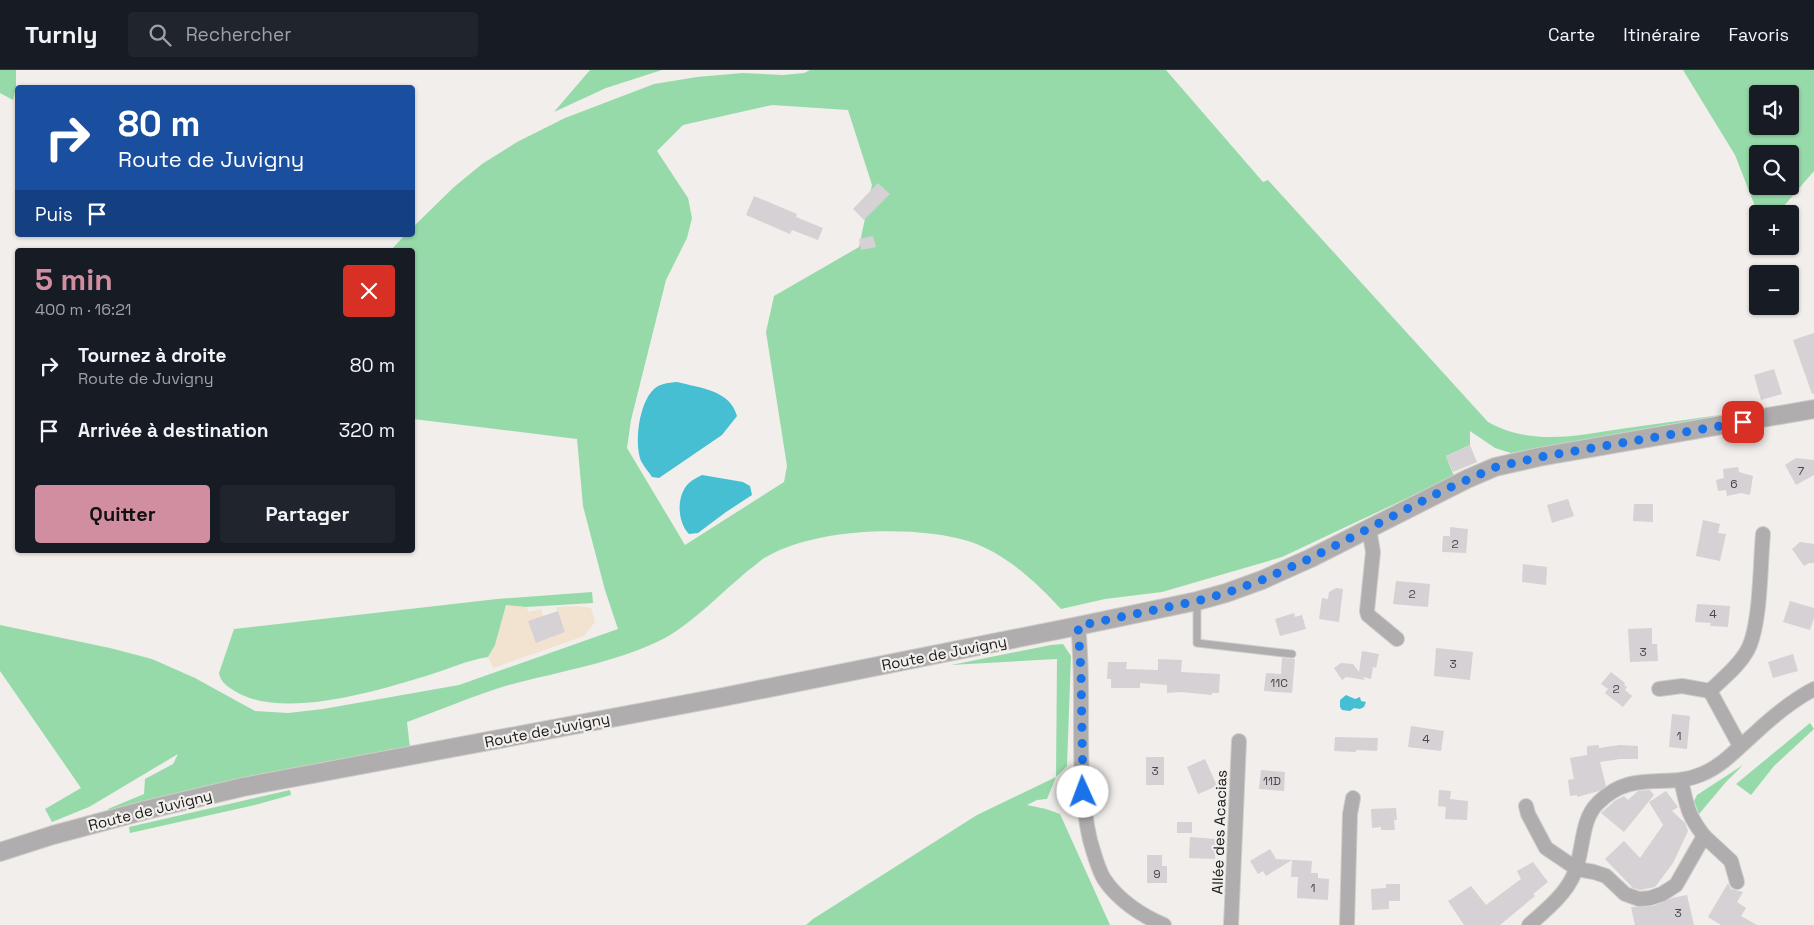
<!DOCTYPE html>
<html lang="fr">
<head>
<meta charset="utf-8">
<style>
  body { margin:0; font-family:"Space Grotesk",sans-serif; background:#20242c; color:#f1f3f6; height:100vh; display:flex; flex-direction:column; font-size:19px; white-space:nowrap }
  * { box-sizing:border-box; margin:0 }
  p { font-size:16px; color:#9ea1a6 }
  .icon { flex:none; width:28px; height:28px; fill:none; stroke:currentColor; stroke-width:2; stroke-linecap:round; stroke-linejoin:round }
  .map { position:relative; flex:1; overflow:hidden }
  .side { position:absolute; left:15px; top:178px; width:400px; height:305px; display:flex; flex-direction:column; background:#171b24; border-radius:5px; box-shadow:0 1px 4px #0004 }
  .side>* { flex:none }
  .top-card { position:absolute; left:15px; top:15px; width:400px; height:152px; border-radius:5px; box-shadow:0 1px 4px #0004; background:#1a4fa0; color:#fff; overflow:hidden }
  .fabs { position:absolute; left:1749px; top:15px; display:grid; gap:10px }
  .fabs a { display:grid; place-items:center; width:50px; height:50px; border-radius:5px; background:#171b24; box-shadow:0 1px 4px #0004; font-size:25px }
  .pin { position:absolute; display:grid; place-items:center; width:42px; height:42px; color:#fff; margin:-21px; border-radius:10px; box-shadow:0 2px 8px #0006 }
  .me { position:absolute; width:55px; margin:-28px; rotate:358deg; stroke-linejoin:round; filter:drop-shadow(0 0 4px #0008) }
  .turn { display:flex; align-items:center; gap:18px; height:105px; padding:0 20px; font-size:22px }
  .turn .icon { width:65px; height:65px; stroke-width:2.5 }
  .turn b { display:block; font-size:35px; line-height:42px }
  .then { display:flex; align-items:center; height:48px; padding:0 20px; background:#0003; gap:10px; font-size:19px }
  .round { display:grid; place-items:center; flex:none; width:52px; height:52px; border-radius:5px; background:#20242c }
  .overview { display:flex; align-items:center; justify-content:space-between; height:85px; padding:0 20px }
  h1 { font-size:30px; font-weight:700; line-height:38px; color:#d18ea1 }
  .cta { display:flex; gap:10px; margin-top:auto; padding:10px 20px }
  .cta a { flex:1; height:58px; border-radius:5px; background:#d18ea1; color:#111; font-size:20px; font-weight:700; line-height:58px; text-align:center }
  .cta a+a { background:#20242c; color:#f1f3f6 }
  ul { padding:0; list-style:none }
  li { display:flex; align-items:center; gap:15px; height:65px; padding:0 20px }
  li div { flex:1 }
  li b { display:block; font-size:19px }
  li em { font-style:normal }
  header { display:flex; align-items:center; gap:30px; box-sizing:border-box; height:70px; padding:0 25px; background:#171b24; border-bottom:1px solid #363941 }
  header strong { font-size:24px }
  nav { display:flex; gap:28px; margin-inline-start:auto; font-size:18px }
  .search { width:350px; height:45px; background:#20242c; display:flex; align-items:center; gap:12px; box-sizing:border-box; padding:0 18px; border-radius:5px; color:#9ea1a6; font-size:19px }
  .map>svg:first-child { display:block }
  .industrial { fill:#f2e2d0 }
  .green { fill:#97daa9; fill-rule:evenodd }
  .water { fill:#47bfd3 }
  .building { fill:#d5d1d4 }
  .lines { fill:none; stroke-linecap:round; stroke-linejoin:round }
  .service-casing { stroke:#cfccc9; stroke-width:9 }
  .minor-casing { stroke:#cfccc9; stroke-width:16 }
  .tertiary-casing { stroke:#cfccc9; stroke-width:20 }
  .service { stroke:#afadae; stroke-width:7 }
  .minor { stroke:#afadae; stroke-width:14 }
  .tertiary { stroke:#afadae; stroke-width:18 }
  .route { stroke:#1a73e8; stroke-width:9; stroke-dasharray:0 16.2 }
  .labels { text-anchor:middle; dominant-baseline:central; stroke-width:4.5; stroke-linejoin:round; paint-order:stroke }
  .number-label { font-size:12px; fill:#494747 }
  .street-label { font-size:15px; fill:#1a1918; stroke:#f1eeeb }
</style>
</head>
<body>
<header>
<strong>Turnly</strong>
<div class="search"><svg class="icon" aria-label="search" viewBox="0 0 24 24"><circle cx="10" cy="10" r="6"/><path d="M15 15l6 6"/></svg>Rechercher</div>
<nav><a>Carte</a><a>Itinéraire</a><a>Favoris</a></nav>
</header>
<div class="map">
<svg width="1814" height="855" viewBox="0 0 1814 855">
  <rect width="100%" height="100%" fill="#f1eeeb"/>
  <path class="industrial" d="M506,535L526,537L529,542L541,539L543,546L536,573L565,562L556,537L579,536L591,538L595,552L584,566L493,598L488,587L495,575Z"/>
  <g class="green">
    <path d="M0,0H16V17L13,30L0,23Z"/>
    <path d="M590,0H662L606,18L554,42Z"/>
    <path d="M810,0H1166L1263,112L1268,110L1488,352C1534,377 1578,365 1627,358C1661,353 1694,349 1727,344L1511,383L1495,378L1470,361V375L1446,386L1454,406L1282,487L1162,522L1105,529L1061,539C1036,512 1004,482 968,471C914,455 817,458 768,486C761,489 756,495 750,499C724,520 693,553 665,568C618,593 554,602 502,617C470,627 438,641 407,652L410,678L109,741L108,739L144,724L145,709L173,694L178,684L89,737L52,752L45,739L81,718L0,601V555L110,578L152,589L195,608L255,641L288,643L323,639L459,615L618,559L605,520L583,436L577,369L413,349L412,180H391L405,165H412L413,157L454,117L482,94L517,72L565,48L654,14L697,7L743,3L783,5L804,3ZM772,35L848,40L872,115L859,177L774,226L766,262L787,396L784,412L685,475L627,378L631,350L666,210L687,168L692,148L688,128L657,81L683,55Z"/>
    <path d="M1683,0H1814V101L1777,144H1758L1735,85ZM1758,24H1790V56H1758ZM1758,84H1790V116H1758Z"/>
    <path d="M592,522L593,533L526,537L506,535L495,575L488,587C467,590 446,600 426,606C376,621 288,648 240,624C231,619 220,613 219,603L234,559L497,529Z"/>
    <path d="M1063,574L1071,586L1067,696L1056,707L1047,729L1037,730L1027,735L1046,739L1060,744L1110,855H806L813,849L977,745L1056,707L1057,589L951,595L1051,575Z"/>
    <path d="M1810,653L1814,659L1774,696L1751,725L1736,714Z"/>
    <path d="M1743,695L1726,712L1699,744L1694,731L1697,725Z"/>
    <path d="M290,720L291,725L255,735L130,763L129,757Z"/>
  </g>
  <g class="water">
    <path d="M677,312C700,318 730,320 737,346L722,365L659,408L652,407C649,402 644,397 641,391C634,372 639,333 654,319C661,313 668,313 677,312Z"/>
    <path d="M702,405L743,412L750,416L752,425L726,442L698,463L689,464C677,452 676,425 689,413C692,410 698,407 702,405Z"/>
    <path d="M1346,625L1355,629L1360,627L1361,631L1366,632L1364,637L1360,639L1354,638L1350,641L1342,640L1340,637V630Z"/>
  </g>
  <g class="building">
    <path d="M878,113L890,124L864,150L853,139Z"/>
    <path d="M754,126L797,144L796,147L823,158L818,170L792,160L790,164L746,145Z"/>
    <path d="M873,166L876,177L861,180L859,169Z"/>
    <path d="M1814,263V323L1812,324L1793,270Z"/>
    <path d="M1774,299L1782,324L1761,330L1754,305Z"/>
    <path d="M1470,375L1477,392L1453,402L1446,386Z"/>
    <path d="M1796,388L1814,390V405L1796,415L1785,395Z"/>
    <path d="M1738,397L1739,402L1753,406L1750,425L1741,423L1727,426L1726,420L1718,421L1716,410L1724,408L1723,399Z"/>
    <path d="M1568,429L1574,446L1552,453L1547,435Z"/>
    <path d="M1634,434H1653V452L1633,451Z"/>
    <path d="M1703,450L1720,454L1718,463L1726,464L1720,491L1696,486Z"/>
    <path d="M1450,457L1468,459L1466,483L1442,482L1443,466H1450Z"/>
    <path d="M1800,472L1814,474V493H1809L1804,496L1792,479Z"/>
    <path d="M1523,494L1547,497L1546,515L1522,512Z"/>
    <path d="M1396,511L1430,514L1428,537L1393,534Z"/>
    <path d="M1336,518L1343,519L1339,552L1319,549L1322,528L1328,529L1329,522Z"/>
    <path d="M1790,531L1814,538V548L1810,560L1783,552Z"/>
    <path d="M1697,534L1730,536L1728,557L1710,556L1711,553L1695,552Z"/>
    <path d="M558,541L565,562L536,573L528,551Z"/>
    <path d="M1294,543L1295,547L1302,545L1306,559L1280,566L1275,549Z"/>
    <path d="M1652,558V574H1657L1658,591L1630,592L1628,559Z"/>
    <path d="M1436,578L1473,582L1470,610L1434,606Z"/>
    <path d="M1362,581L1379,584L1376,598L1373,597L1371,609L1363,607L1365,610L1346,607L1342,610L1334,598L1341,593L1353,594L1359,602Z"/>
    <path d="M1793,584L1798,601L1773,608L1768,592Z"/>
    <path d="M1282,588L1295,589L1292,623L1264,621L1266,603L1281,604Z"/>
    <path d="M1158,589L1182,590L1181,602L1220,604L1219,623H1212V625L1181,622L1167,623V615L1140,613V618H1111V609H1107L1108,592H1127L1126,599L1158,600Z"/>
    <path d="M1611,602L1625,613L1624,615L1627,617L1625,620L1632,626L1623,637L1605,623L1608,619L1601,614Z"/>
    <path d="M1672,644L1690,646L1687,679L1669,677Z"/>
    <path d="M1411,656L1444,661L1441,681L1408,677Z"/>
    <path d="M1335,667L1378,668L1377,681L1356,680V682L1334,681Z"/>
    <path d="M1599,675V678L1620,675L1638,676V689H1620L1600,692L1606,716L1599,721L1577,727V725L1570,726L1568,710L1574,709L1570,688L1587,685V676Z"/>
    <rect x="1146" y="687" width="18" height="28"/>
    <path d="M1205,689L1217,716L1198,724L1187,697Z"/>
    <path d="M1261,700L1285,702L1284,721L1259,719Z"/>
    <path d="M1439,720L1451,721L1450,729L1468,731L1467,750L1445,749L1446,737L1438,736Z"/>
    <path d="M1650,720L1654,725L1624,762L1601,743L1616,730L1624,726L1628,730L1638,721Z"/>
    <path d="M1666,721L1678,737L1672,741L1685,753L1688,761L1673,793L1655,817L1640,820L1633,818L1605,789L1624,771L1640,788L1663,755L1649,732Z"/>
    <path d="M1396,738L1397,750H1394L1395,760H1381V757L1372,758L1371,739Z"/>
    <rect x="1177" y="752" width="15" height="11"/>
    <path d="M1190,767L1216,769L1215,789L1189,788Z"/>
    <path d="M1270,779L1276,789L1312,791L1311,803H1318V808L1329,809L1328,830L1297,828L1298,807H1291L1292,790L1266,806L1263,801L1258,804L1250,791Z"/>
    <path d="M1147,785H1162V796H1167V813H1147Z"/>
    <path d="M1533,792L1548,812L1533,824L1535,826L1500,855H1464L1448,831L1471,816L1486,835L1521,809L1517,801Z"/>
    <path d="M1728,813L1731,819L1743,822L1737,832L1746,838L1741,846L1757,855H1721L1708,847Z"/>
    <path d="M1386,814H1400V831H1389V839L1372,840L1371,819L1386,818Z"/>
    <path d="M1687,825L1694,855H1635L1631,837L1653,836L1672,828Z"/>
  </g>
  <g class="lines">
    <g class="service-casing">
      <path id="service" d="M1197,531V573L1292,584"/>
    </g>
    <g class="minor-casing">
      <g id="minor">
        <path d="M1369,458L1373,482L1367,541L1368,545L1397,569"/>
        <path d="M1078,556C1086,627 1074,700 1090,770C1094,783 1097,797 1104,809C1118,830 1142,846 1164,855"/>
        <path d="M1659,619L1682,616L1710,621"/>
        <path d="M1740,676L1710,621C1723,608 1738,597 1747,581C1761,556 1760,495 1763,464"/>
        <path d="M1526,736L1528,744L1546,778L1577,799L1594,802L1606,806L1625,824L1639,829L1650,828L1662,824L1676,815L1704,766C1687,744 1687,736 1681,710"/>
        <path d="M1704,766L1731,791L1737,812"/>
        <path d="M1231,855L1239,671"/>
        <path d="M1347,855L1350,744L1353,728"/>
        <path d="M1529,855C1545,841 1566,824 1574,804C1584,782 1580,750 1598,733C1633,698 1666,720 1702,704C1722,696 1737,679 1753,665C1772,647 1791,631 1814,619"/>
      </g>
    </g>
    <g class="tertiary-casing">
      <path id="tertiary" d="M0,782L53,765L146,740L243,717L718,628L1078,556L1197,531L1226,523L1262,510L1311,488L1467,409L1495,397L1539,387L1814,339"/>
    </g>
    <use href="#service" class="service"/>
    <use href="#minor" class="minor"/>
    <use href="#tertiary" class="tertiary"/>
  </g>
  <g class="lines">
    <path class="route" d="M1083,722L1081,601L1078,556L1197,531L1226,523L1262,510L1311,488L1442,421L1496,397L1540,387L1743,352"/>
  </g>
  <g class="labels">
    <g class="number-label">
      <text x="1801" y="401">7</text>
      <text x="1734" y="414">6</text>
      <text x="1455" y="474">2</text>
      <text x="1412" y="524">2</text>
      <text x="1713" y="544">4</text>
      <text x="1643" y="582">3</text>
      <text x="1453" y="594">3</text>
      <text x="1279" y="613">11C</text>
      <text x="1616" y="619">2</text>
      <text x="1679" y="666">1</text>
      <text x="1426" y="669">4</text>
      <text x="1155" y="701">3</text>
      <text x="1272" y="711">11D</text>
      <text x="1157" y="804">9</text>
      <text x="1313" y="818">1</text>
      <text x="1678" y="843">3</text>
    </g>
    <g class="street-label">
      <text transform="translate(944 583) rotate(-11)">Route de Juvigny</text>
      <text transform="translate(547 660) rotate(-11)">Route de Juvigny</text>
      <text transform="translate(150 740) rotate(-14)">Route de Juvigny</text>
      <text transform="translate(1219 762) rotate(-88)">Allée des Acacias</text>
    </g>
  </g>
</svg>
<div class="fabs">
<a><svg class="icon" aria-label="sound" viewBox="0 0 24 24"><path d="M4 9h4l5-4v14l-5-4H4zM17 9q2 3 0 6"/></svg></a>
<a><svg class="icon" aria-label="search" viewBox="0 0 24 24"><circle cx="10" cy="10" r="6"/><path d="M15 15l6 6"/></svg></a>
<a>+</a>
<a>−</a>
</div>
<div class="pin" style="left:1743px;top:352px;background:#d93025"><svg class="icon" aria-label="arrive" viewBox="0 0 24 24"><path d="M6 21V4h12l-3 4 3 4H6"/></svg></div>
<svg class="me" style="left:1083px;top:722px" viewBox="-20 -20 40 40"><circle r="19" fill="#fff"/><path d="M0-13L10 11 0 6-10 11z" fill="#1a73e8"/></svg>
<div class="top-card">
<div class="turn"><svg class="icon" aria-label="right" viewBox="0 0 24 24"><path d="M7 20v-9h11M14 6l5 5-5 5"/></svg><div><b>80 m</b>Route de Juvigny</div></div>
<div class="then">Puis<svg class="icon" aria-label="arrive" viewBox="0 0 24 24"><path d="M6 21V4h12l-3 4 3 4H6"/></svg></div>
</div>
<section class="side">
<div class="overview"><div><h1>5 min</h1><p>400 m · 16:21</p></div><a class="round" style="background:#d93025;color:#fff"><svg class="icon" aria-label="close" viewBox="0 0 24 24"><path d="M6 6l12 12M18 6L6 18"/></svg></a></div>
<ul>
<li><svg class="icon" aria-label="right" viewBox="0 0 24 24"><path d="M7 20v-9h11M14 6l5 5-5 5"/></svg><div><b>Tournez à droite</b><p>Route de Juvigny</p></div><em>80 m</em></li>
<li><svg class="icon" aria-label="arrive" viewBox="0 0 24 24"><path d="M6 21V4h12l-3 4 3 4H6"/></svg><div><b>Arrivée à destination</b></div><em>320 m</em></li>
</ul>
<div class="cta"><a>Quitter</a><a>Partager</a></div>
</section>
</div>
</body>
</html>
